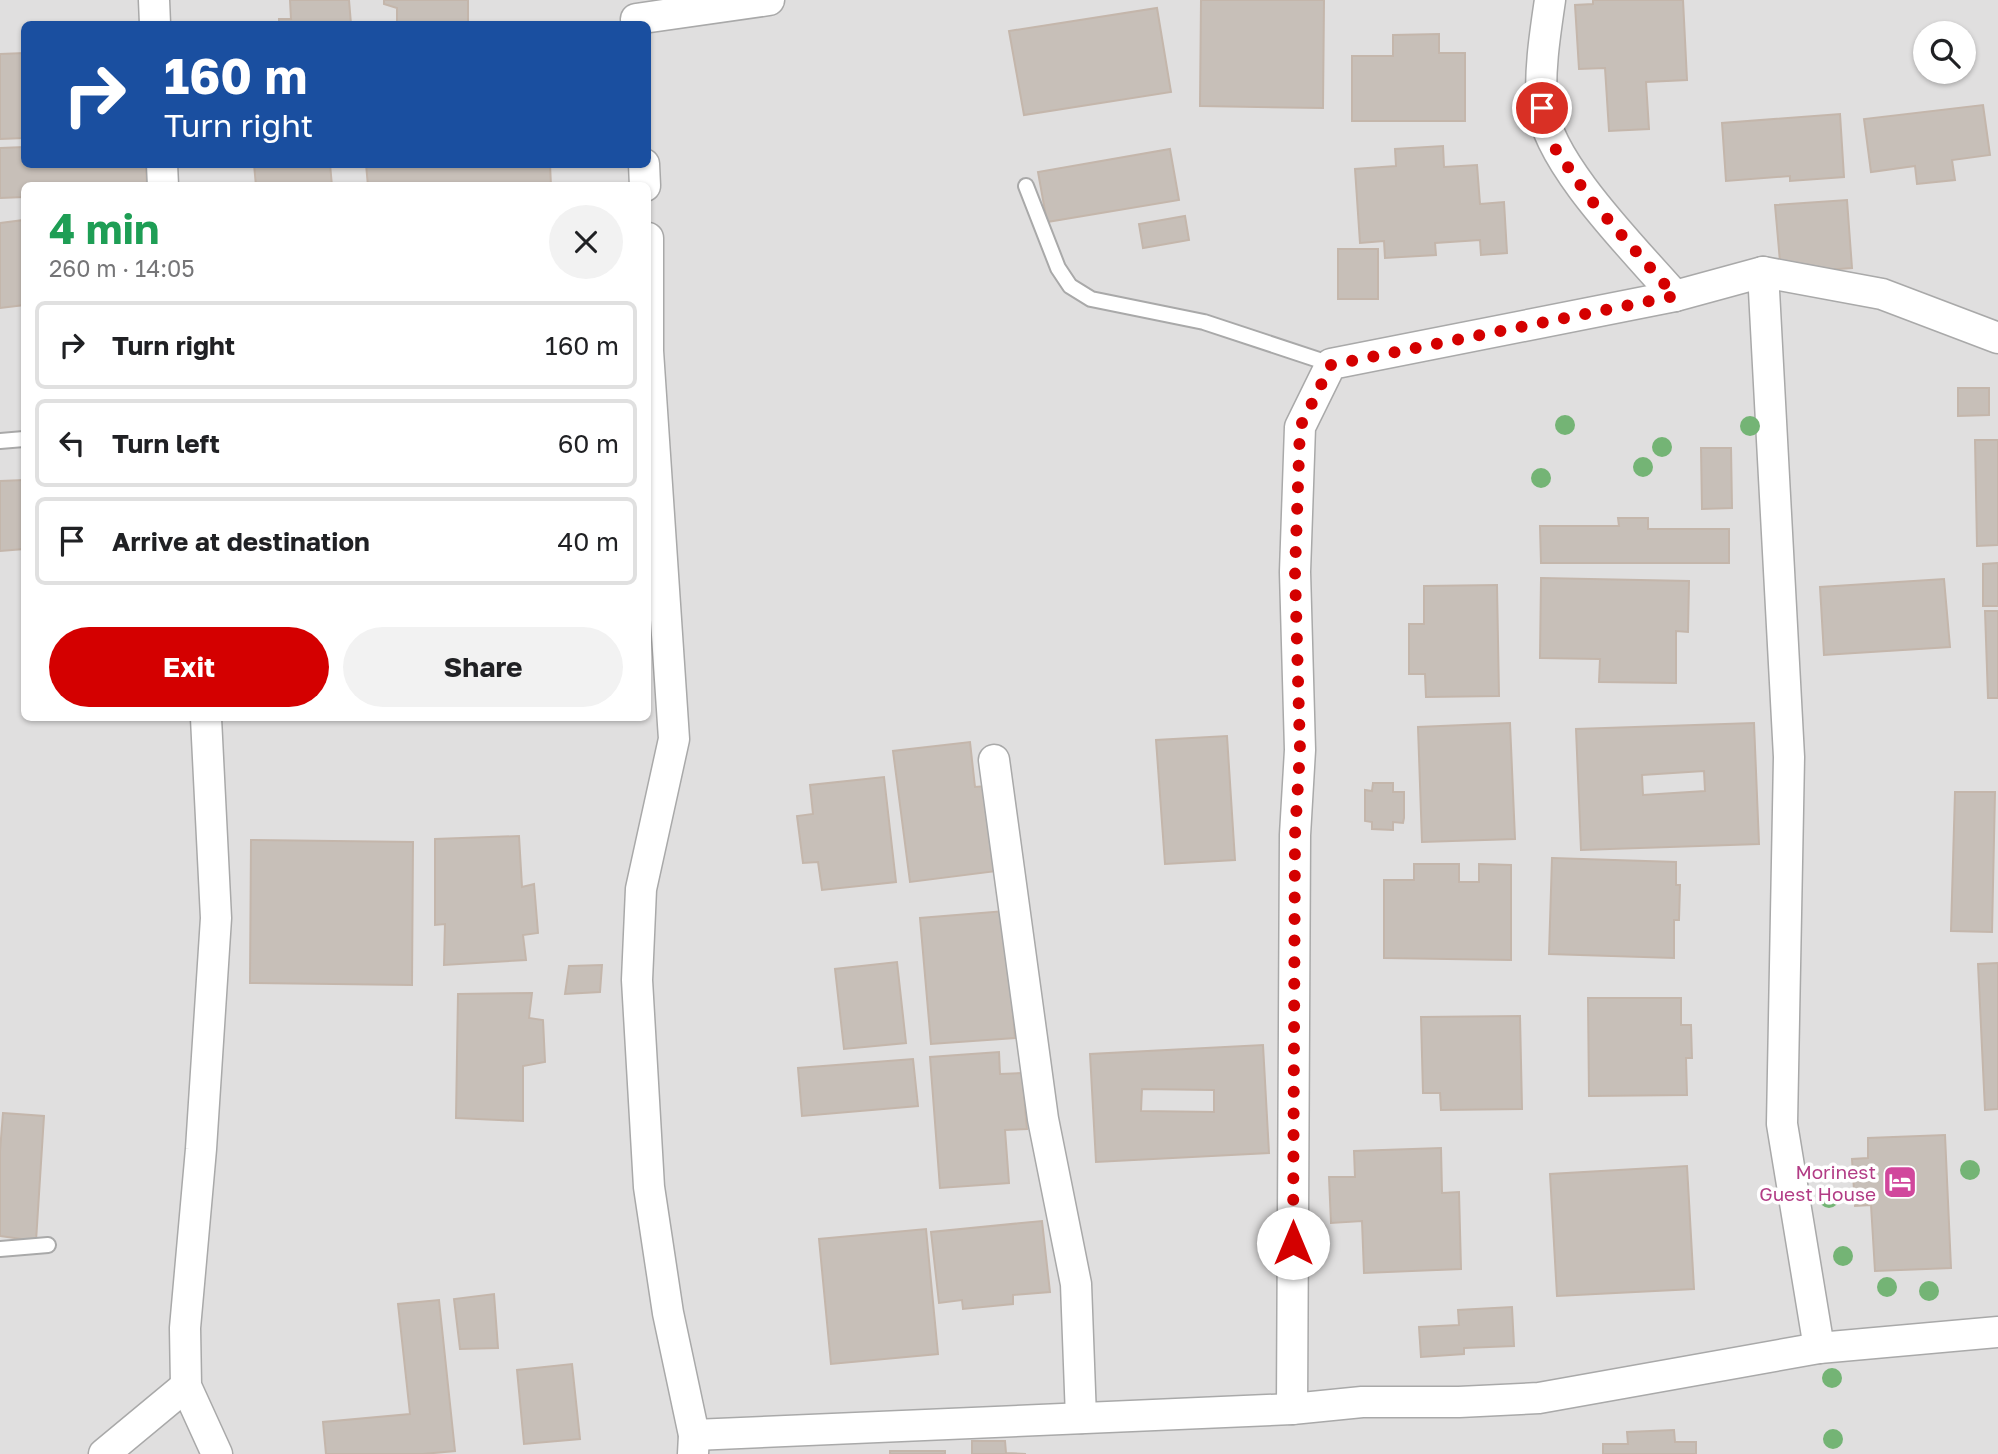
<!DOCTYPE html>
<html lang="en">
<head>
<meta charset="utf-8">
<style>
  body { margin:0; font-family:"Golos Text",sans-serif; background:#f2f2f2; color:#202124; height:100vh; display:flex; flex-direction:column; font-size:26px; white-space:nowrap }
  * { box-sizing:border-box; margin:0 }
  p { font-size:23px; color:#757577 }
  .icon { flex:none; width:38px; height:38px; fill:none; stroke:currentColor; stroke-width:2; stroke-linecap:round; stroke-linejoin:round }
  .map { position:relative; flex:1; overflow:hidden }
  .details { position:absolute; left:21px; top:182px; width:630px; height:539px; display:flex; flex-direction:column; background:#fff; border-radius:10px; box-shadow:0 2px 5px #0004 }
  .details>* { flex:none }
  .hud { position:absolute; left:21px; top:21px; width:630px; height:147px; border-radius:10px; box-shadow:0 2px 5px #0004; background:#1a4fa0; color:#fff; overflow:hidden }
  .fabs { position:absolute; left:1913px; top:21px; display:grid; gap:14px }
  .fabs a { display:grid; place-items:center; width:63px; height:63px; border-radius:50%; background:#fff; box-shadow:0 2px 5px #0004; font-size:35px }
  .pin { position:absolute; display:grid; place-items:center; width:60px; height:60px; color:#fff; margin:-30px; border:4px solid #fff; border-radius:50%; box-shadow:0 2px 7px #0007 }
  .me { position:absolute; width:77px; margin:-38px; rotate:0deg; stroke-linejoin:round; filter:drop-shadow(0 0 5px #0008) }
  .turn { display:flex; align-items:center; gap:24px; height:147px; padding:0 28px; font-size:32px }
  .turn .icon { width:91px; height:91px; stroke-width:2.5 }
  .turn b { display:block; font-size:49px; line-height:60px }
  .round { display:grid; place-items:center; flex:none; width:74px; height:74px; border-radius:37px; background:#f2f2f2 }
  .overview { display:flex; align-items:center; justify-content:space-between; height:119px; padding:0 28px }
  h1 { font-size:42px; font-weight:700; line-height:52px; color:#1e9e55 }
  .cta { display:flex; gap:14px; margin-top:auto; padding:14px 28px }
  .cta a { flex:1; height:80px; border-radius:42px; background:#d40000; color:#fff; font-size:28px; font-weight:700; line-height:80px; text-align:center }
  .cta a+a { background:#f2f2f2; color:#202124 }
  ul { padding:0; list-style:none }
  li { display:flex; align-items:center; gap:21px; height:88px; margin:0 14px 10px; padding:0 14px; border:4px solid #e0e0e0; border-radius:10px }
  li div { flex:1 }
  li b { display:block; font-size:26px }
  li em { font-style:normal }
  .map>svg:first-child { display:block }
  .residential { fill:#e0dfdf; fill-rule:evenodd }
  .building { fill:#c7bfb8; stroke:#c4b6ab; stroke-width:2; fill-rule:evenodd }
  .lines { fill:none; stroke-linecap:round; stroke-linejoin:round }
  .service-casing { stroke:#a9a9a9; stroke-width:18 }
  .minor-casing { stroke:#a9a9a9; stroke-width:33 }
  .service { stroke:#fff; stroke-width:14 }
  .minor { stroke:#fff; stroke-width:30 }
  .tree { fill:#74b475 }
  .route { stroke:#d40000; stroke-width:12; stroke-dasharray:0 21.6 }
  .labels { text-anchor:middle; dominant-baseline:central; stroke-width:7; stroke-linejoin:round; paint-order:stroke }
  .hotel-label { font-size:19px; fill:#b23c85; stroke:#fff; text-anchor:end }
</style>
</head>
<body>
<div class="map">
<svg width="1998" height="1454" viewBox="0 0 1998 1454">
  <rect width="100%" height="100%" fill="#f2efe9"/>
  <path class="residential" d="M0,0H1998V1454H0ZM24,24H648V164H24ZM1925,33H1964V72H1925ZM24,186H648V718H24Z"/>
  <g class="building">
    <path d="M290,0H349L351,24H279V19H291Z"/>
    <path d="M384,0H468V24H397V8L384,4Z"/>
    <path d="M1201,0H1324L1323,108L1200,106Z"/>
    <path d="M1593,0H1683L1687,80L1646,82L1649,129L1609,131L1605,68L1579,69L1575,5L1593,4Z"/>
    <path d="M1157,8L1171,92L1024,115L1009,31Z"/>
    <path d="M1439,34V53H1465V121H1352V56H1393V35Z"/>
    <path d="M24,53V103H22L24,138L0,139V54Z"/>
    <path d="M1983,105L1990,155L1952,160L1955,180L1917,184L1915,166L1871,172L1864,119Z"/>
    <path d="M1840,114L1844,177L1790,181V176L1726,181L1722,123Z"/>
    <path d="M1443,146L1444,167L1477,165L1480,204L1504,202L1507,253L1481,255L1480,240L1435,243L1436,255L1385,258L1384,241L1360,243L1355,169L1396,166L1395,149Z"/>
    <path d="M24,147V164H146L147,186H24V197L0,198V148Z"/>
    <path d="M1170,149L1179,200L1047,222L1038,172Z"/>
    <path d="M254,164H330L332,186H256Z"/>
    <path d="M366,164H550L551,186H368Z"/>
    <path d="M1847,200L1852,268L1781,273L1775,205Z"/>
    <path d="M1185,216L1189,240L1143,248L1139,224Z"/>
    <path d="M24,220V305L0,308V223Z"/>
    <rect x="1338" y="249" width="40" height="50"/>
    <path d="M1958,388H1989V415L1958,416Z"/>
    <path d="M1975,440H1998V545L1977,546Z"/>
    <path d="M1701,448H1731L1732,508L1702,509Z"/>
    <path d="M24,480V549L0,551V481Z"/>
    <path d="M1618,518H1648V529H1729V563H1541L1540,526H1619Z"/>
    <path d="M1998,563V606H1983V564Z"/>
    <path d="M1541,578L1689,581L1688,632L1676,631V683L1599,682L1600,659L1540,658Z"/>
    <path d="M1944,579L1950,647L1824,655L1820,587Z"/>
    <path d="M1497,585L1499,696L1426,697L1425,674H1409V624H1424V586Z"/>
    <path d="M1985,611H1998V698H1988Z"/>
    <path d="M1510,723L1515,839L1422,842L1418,727Z"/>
    <path d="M1754,723L1759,844L1581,850L1576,729ZM1704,771L1705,791L1643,795L1642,775Z"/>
    <path d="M1227,736L1235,860L1165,864L1156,740Z"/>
    <path d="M970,742L975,787L986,786L997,871L910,882L893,751Z"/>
    <path d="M884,777L896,882L822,890L818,862L803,863L797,816L813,814L810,785Z"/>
    <path d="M1373,783H1393V792H1404V818L1403,823L1393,822V830L1372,829V822L1365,821V790L1372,791Z"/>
    <path d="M1955,792H1995L1992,932L1951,931Z"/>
    <path d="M519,836L522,887L534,884L538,933L523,935L526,960L444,965L445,924L435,925V839Z"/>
    <path d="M251,840L413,842L412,985L250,983Z"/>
    <path d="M1552,858L1676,862V885H1680L1679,920H1674V958L1549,954Z"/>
    <path d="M1414,864H1459V882H1479V864L1511,865V960L1384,958V880H1414Z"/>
    <path d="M1005,911L1015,1038L931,1044L920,918Z"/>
    <path d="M897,962L906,1043L844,1049L835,969Z"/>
    <path d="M1998,963V1109L1985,1110L1978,964Z"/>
    <path d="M602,965L600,992L565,994L569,966Z"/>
    <path d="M532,993L529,1018L543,1020L545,1062L523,1066V1121L456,1118L458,994Z"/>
    <path d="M1588,998H1681V1025H1691L1692,1058H1686L1687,1095L1589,1096Z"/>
    <path d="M1520,1016L1522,1109L1441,1110L1440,1093H1423L1421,1017Z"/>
    <path d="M1263,1045L1269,1153L1096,1162L1090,1054ZM1142,1089L1214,1090V1112L1141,1111Z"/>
    <path d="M999,1052L1000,1074L1022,1073L1027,1129L1005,1130L1009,1183L940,1188L930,1057Z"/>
    <path d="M913,1059L918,1106L802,1116L798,1068Z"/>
    <path d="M3,1113L44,1116L36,1241L0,1236V1151Z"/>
    <path d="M1945,1135L1951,1268L1875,1271L1871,1205L1855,1206L1852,1159L1868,1158V1138Z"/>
    <path d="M1441,1148L1442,1193L1459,1192L1461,1269L1364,1273L1362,1221L1331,1223L1329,1177H1355L1354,1151Z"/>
    <path d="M1687,1166L1694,1289L1557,1296L1550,1174Z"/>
    <path d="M1042,1221L1050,1292L1013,1295V1304L963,1309L962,1300L939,1303L931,1232Z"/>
    <path d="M926,1229L938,1354L831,1364L819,1239Z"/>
    <path d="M494,1294L498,1348L460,1349L454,1299Z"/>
    <path d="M439,1300L455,1451L423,1454H326L323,1422L410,1414L398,1304Z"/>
    <path d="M1512,1307L1514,1346L1464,1348V1354L1421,1357L1419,1327L1459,1325L1458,1310Z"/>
    <path d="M572,1364L580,1439L524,1444L517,1370Z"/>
    <path d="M1674,1430L1675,1442H1696V1454H1603V1444H1628L1627,1432Z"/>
    <path d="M972,1441H1005L1006,1453L1026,1454H972Z"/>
    <rect x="890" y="1451" width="55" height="3"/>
  </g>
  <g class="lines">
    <g class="service-casing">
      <g id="service">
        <path d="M1026,186L1058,268L1070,286L1091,299L1204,322L1331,364"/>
        <path d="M0,441L24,439"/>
        <path d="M0,1249L48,1245"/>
      </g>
    </g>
    <g class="minor-casing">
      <g id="minor">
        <path d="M154,0L155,24"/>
        <path d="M1550,0C1545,34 1539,72 1542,106C1547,163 1637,252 1675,296"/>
        <path d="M636,19L769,0"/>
        <path d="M162,164L163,186"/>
        <path d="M644,164L645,186"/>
        <path d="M648,238V351L674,739L641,889L637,980L649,1187L668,1313L694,1435L693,1454"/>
        <path d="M1763,272L1789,757L1782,1124L1819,1348"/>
        <path d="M1998,338L1882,294L1763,272L1675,296L1331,364L1300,427L1295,572L1300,750L1295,835L1292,1409L1362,1402H1459L1539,1398L1819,1348L1998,1332"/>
        <path d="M206,718L216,918L201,1149L185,1328L186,1386L217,1454"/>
        <path d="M994,760L1043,1119L1076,1284L1081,1418"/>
        <path d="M694,1435L1292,1409"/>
        <path d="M104,1454L186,1386"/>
      </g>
    </g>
    <use href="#service" class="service"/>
    <use href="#minor" class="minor"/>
  </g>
  <g class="tree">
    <circle cx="1565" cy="425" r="10"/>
    <circle cx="1750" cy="426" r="10"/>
    <circle cx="1662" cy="447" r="10"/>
    <circle cx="1643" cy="467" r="10"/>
    <circle cx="1541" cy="478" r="10"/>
    <circle cx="1970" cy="1170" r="10"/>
    <circle cx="1829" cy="1198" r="10"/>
    <circle cx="1843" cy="1256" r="10"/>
    <circle cx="1887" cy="1287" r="10"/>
    <circle cx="1929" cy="1291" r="10"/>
    <circle cx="1832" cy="1378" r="10"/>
    <circle cx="1833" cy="1439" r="10"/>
  </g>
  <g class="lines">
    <path class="route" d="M1293,1243L1295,835L1300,750L1295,572L1300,427L1331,365L1675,296L1591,200L1556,150L1542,108"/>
  </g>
  <defs>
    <g id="hotel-square" transform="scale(1.75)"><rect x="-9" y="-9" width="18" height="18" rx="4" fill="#d1479c" stroke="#fff"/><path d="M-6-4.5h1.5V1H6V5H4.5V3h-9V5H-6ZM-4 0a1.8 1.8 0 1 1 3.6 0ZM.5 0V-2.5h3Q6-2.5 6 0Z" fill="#fff"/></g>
  </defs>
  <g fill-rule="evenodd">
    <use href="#hotel-square" x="1900" y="1182"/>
  </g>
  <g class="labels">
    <g class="hotel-label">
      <text x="1876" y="1171">Morinest<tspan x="1876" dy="22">Guest House</tspan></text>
    </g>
  </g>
</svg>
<div class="fabs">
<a><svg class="icon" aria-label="search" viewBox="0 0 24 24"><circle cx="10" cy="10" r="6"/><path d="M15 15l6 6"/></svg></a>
</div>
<div class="pin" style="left:1542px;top:108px;background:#d93025"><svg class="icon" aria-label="arrive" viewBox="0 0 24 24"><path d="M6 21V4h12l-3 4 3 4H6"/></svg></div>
<svg class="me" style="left:1293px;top:1243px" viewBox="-20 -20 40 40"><circle r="19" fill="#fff"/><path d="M0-13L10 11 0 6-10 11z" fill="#d40000"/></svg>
<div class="hud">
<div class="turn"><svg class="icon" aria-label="right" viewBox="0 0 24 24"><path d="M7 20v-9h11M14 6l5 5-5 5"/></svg><div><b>160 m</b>Turn right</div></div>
</div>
<section class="details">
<div class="overview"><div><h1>4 min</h1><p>260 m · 14:05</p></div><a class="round"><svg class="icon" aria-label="close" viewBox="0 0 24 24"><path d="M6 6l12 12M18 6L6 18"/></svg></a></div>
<ul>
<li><svg class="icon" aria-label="right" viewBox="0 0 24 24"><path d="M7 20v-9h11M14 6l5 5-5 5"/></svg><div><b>Turn right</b></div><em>160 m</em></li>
<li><svg class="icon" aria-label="left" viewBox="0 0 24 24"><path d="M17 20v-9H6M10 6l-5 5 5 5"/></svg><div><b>Turn left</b></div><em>60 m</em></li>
<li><svg class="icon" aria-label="arrive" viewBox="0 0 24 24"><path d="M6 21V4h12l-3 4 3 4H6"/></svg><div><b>Arrive at destination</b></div><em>40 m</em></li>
</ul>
<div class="cta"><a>Exit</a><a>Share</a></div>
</section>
</div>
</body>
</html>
